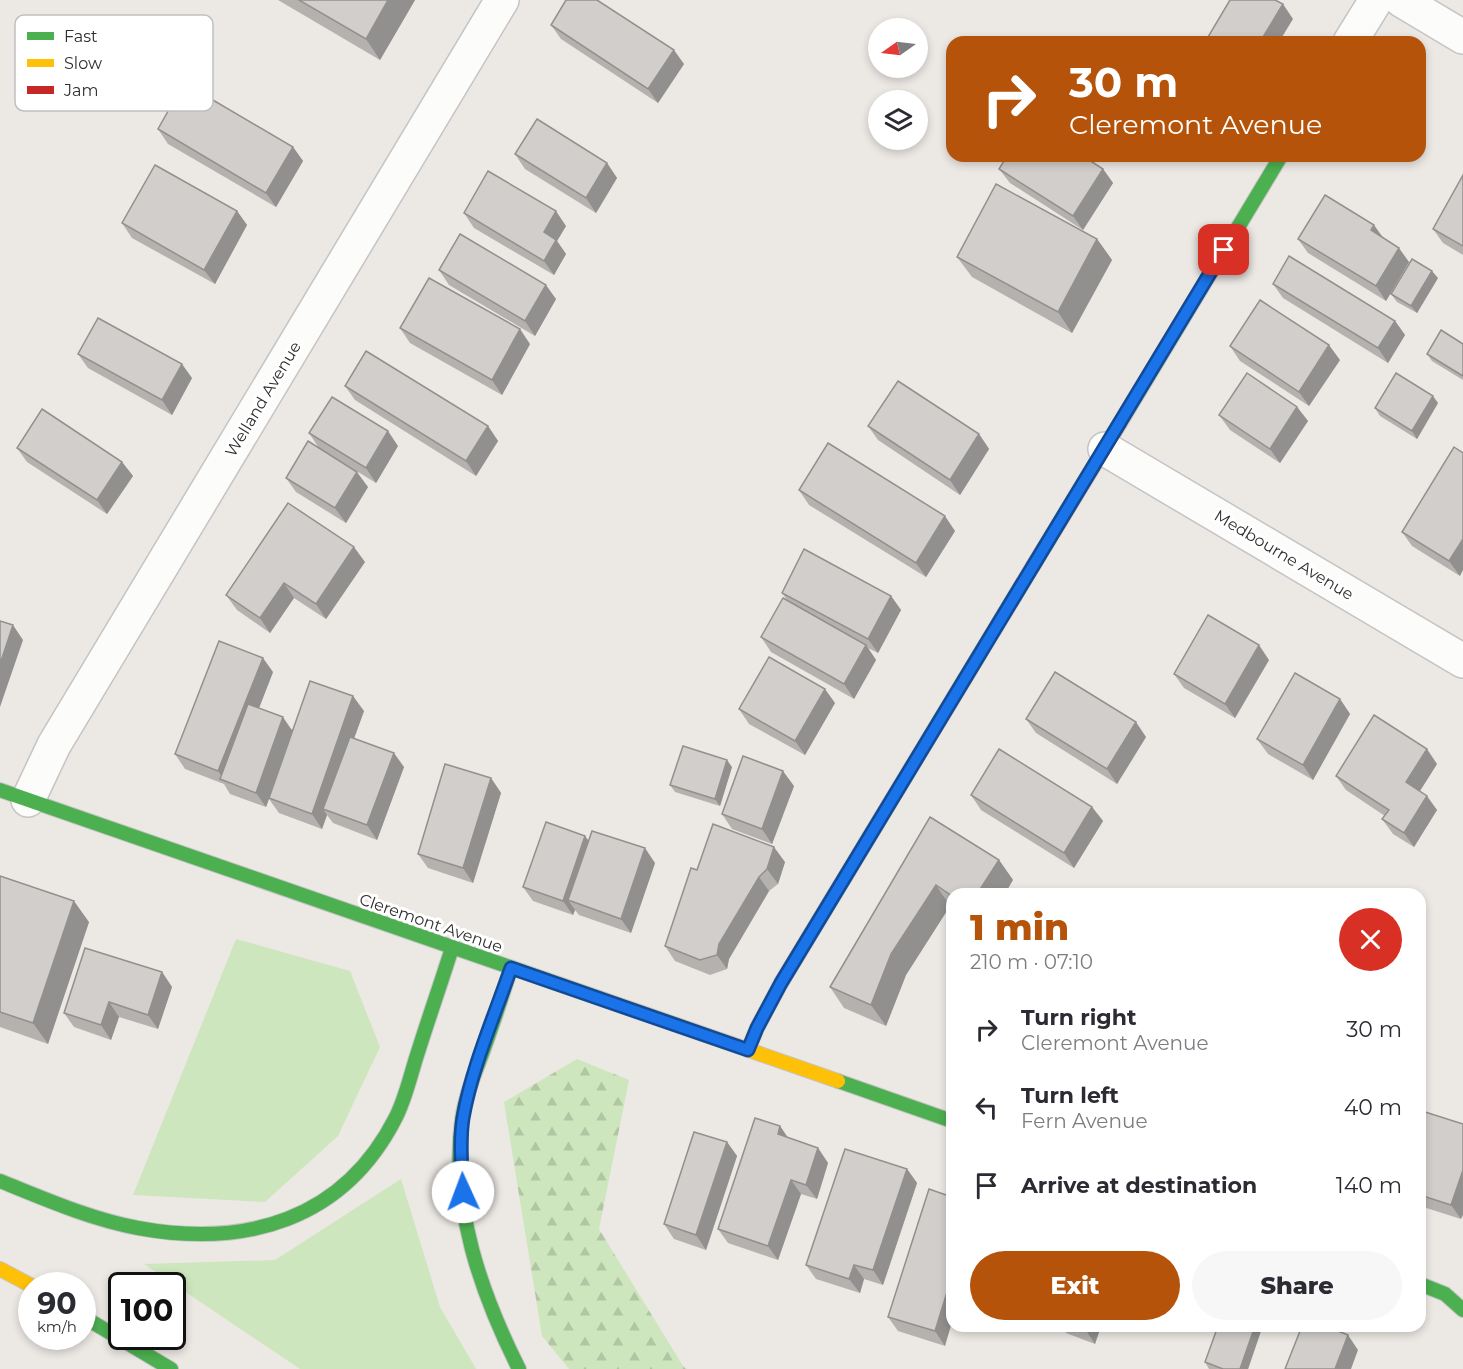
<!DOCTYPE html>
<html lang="en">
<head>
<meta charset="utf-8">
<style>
  body { margin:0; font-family:Montserrat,sans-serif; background:#f7f7f7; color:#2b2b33; height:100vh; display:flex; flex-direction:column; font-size:22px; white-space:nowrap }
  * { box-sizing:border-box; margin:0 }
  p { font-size:20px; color:#7c7c81 }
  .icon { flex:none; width:33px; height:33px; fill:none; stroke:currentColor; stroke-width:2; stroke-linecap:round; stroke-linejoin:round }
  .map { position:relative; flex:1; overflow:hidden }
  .panel { position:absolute; left:946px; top:888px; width:480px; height:444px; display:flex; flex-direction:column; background:#fff; border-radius:18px; box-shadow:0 3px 9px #0003 }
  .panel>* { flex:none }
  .guide { position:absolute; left:946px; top:36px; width:480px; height:126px; border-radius:18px; box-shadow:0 3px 9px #0003; background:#b45309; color:#fff; overflow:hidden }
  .needle { width:39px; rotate:256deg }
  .fabs { position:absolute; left:868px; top:18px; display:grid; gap:12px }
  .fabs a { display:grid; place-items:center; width:60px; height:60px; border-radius:50%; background:#fff; box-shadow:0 3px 9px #0003; font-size:30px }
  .speed { position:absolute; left:18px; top:1272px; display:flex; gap:12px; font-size:30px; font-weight:700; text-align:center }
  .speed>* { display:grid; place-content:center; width:78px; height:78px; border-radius:50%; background:#fff; box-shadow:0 3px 9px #0003; line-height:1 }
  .speed small { font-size:15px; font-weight:400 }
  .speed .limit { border:3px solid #111; border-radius:9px; background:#fff; color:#111 }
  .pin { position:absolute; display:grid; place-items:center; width:51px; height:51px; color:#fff; margin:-26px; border-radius:12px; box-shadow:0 3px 9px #0006 }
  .me { position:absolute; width:66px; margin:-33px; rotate:358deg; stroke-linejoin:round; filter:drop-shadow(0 0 4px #0008) }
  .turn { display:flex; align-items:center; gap:21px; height:126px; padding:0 24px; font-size:27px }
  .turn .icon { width:78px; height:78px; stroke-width:2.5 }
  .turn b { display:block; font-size:42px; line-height:51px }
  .round { display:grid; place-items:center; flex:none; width:63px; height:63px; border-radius:32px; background:#f7f7f7 }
  .summary { display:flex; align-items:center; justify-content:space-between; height:102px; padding:0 24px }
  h1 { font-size:36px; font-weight:800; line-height:45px; color:#b45309 }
  .cta { display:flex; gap:12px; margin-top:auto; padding:12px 24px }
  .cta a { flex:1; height:69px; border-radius:36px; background:#b45309; color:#fff; font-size:24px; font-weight:800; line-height:69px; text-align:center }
  .cta a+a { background:#f7f7f7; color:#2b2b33 }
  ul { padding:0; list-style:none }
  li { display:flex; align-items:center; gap:18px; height:78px; padding:0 24px }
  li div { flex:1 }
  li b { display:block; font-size:22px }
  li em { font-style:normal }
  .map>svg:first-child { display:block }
  .grass { fill:#cee6be }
  .forest { fill:url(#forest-firs) }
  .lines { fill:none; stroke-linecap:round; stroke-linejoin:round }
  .street-casing { stroke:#c5c4c5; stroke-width:36 }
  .fast-casing { stroke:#c5c4c5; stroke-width:16 }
  .slow-casing { stroke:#c5c4c5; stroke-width:16 }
  .jam-casing { stroke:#c5c4c5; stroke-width:16 }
  .street { stroke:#fcfcfb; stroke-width:33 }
  .fast { stroke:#4caf50; stroke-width:14 }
  .slow { stroke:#ffc107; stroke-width:14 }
  .jam { stroke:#c62828; stroke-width:14 }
  .wall { fill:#b4b1af }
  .shaded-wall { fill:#92908e }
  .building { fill:#d1cecb; stroke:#92908e; stroke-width:1.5 }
  .route-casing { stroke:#114b97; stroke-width:15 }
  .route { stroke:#1a73e8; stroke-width:10 }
  .labels { text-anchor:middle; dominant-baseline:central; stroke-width:6; stroke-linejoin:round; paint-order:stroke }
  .street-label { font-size:16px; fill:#2e2e2e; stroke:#fff }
  .key { fill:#fff; stroke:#c0c0c0; stroke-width:1.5 }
  .key-label { font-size:16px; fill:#2e2e2e }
</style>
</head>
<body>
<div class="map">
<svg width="1463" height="1369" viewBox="0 0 1463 1369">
  <defs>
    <pattern id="forest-firs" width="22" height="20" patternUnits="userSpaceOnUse" patternTransform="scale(1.5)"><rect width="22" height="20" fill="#cee6be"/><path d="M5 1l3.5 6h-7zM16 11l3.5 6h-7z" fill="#b1c6a4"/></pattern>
  </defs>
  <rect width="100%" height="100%" fill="#ece8e4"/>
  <g class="grass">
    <path d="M236,939L350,971L380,1047L338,1136L265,1202L133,1195Z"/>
    <path d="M401,1179L440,1307L476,1369H300L144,1264L275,1260Z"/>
  </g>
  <path class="forest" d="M577,1059L629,1080L599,1229L683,1366L687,1369H569L542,1336L504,1102Z"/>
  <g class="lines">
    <g class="street-casing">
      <g id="street">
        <path d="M1401,0L1463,37"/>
        <path d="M1350,42L1376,0"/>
        <path d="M1105,449L1463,661"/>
        <path d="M28,800L54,745L502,0"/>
      </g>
    </g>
    <g class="fast-casing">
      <g id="fast">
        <path d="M1120,423L1281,156"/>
        <path d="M0,790L599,998"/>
        <path d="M511,968C502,997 492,1026 482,1054C474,1075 465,1097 462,1120C450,1206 481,1293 519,1369"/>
        <path d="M748,1050L757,1028L781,983L1033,566"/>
        <path d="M838,1081L952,1121"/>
        <path d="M0,1181C45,1199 90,1219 138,1228C246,1248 344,1220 396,1117C406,1097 411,1073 418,1052C429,1017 441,983 452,948"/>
        <path d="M1420,1284L1445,1294L1463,1310"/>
        <path d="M82,1316L171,1369"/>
      </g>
    </g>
    <g class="slow-casing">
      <g id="slow">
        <path d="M599,998L838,1081"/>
        <path d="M0,1269L32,1286"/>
      </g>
    </g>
    <g class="jam-casing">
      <path id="jam" d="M1033,566L1120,423"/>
    </g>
    <use href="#street" class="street"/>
    <use href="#fast" class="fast"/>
    <use href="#slow" class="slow"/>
    <use href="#jam" class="jam"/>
  </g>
  <g class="wall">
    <path d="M278,0H415L380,60Z"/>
    <path d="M551,25L684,64L658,103L561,39Z"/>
    <path d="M158,129L293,147L303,161L276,207L168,144Z"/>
    <path d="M515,154L607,163L617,178L596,213L525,169Z"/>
    <path d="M999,169H1103L1113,183L1083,230L1010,183Z"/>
    <path d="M1463,175V255L1443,243L1433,229Z"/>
    <path d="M237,211L247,225L215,284L132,238L122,223Z"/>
    <path d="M464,213L566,226L557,241L566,254L554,275L474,228Z"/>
    <path d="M1383,238L1409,262L1386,301L1308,253L1298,239Z"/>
    <path d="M1097,239L1112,260L1072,333L972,277L957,257Z"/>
    <path d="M439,270L556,299L535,336L449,285Z"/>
    <path d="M1438,278L1417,313L1397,302L1391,294Z"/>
    <path d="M1273,284L1395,321L1405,335L1388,363L1283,298Z"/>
    <path d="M400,328L530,344L502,395L410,343Z"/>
    <path d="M1463,344V380L1432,361L1427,354Z"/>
    <path d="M1230,346L1340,360L1309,406L1240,361Z"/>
    <path d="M78,354L192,378L172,415L88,368Z"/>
    <path d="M345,386L488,426L498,441L476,476L355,400Z"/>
    <path d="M1438,403L1417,439L1380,416L1375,408Z"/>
    <path d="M1297,407L1308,421L1280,463L1230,430L1219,415Z"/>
    <path d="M868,426L979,434L989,449L960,495L878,440Z"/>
    <path d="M309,433L398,446L376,483L319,448Z"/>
    <path d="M17,448L122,462L133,476L107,514L27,462Z"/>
    <path d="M1463,453L1460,576L1412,546L1402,532Z"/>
    <path d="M286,478L368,487L346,523L296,492Z"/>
    <path d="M799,490L955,531L926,577L809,505Z"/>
    <path d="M365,562L326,619L294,598L270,633L237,610L226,595Z"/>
    <path d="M782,593L891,596L901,610L878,653L868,648L876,660L854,699L771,652L761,637L787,600Z"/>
    <path d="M1269,660L1235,718L1184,688L1174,674Z"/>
    <path d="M273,672L259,708L293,730L364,711L354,738L404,767L377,840L333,823L327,815L322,829L279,813L269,799L266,807L230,794L224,784L185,769L175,754Z"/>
    <path d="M1340,699L1350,714L1313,780L1268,754L1257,739Z"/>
    <path d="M835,703L805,755L749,724L739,709Z"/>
    <path d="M1026,719L1146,737L1117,784L1036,733Z"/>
    <path d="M1437,764L1420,791L1437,810L1414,847L1393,834L1382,819L1385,816L1346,790L1336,776Z"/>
    <path d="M732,767L720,806L675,792L670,785Z"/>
    <path d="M491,778L501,793L473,883L428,868L418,854Z"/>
    <path d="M794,786L772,844L732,829L722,814Z"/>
    <path d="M971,795L1092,807L1103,821L1074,868L981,810Z"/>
    <path d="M930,817L999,860L1013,880L952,894V908L950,906L906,975L886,1026L844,1008L830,987Z"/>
    <path d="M585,836L589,841L655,863L631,933L579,915L575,910L573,915L533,901L523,887Z"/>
    <path d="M785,862L778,884L769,891L729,959L727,969L710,975L675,961L665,946L697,870Z"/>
    <path d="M0,876L89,922L48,1044L0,1027Z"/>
    <path d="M162,972L172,987L158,1029L119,1017L111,1040L74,1027L64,1013Z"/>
    <path d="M1420,1115L1461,1219L1420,1206Z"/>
    <path d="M780,1126L788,1138L818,1148L828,1163L817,1199L801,1194L778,1260L728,1243L718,1229Z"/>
    <path d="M727,1142L737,1156L706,1250L674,1239L664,1224Z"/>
    <path d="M907,1169L917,1183L883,1285L864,1279L860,1293L816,1279L806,1265Z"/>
    <path d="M929,1189L945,1346L898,1331L888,1317Z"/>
    <path d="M1061,1326H1101L1095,1344L1066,1333Z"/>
    <path d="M1262,1328L1248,1369H1209L1205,1362Z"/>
  </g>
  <g class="shaded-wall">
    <path d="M388,0H415L380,60L366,39Z"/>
    <path d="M1283,4L1293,19L1279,42H1260Z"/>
    <path d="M674,50L684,64L658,103L648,89Z"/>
    <path d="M293,147L303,161L276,207L266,193Z"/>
    <path d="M607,163L617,178L596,213L586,198Z"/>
    <path d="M1103,169L1113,183L1083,230L1073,216Z"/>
    <path d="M237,211L247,225L215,284L204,270Z"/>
    <path d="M556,211L566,226L557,241L566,254L554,275L544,261V232Z"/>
    <path d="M1374,225L1384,239L1371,230Z"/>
    <path d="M1097,239L1112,260L1072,333L1058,312Z"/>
    <path d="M1399,248L1409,262L1386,301L1376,286Z"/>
    <path d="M1432,271L1438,278L1417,313L1411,306Z"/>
    <path d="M546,285L556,299L535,336L525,321Z"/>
    <path d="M1395,321L1405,335L1388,363L1378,348Z"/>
    <path d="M520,329L530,344L502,395L492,380Z"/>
    <path d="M1329,345L1340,360L1309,406L1299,392Z"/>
    <path d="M182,364L192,378L172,415L162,400Z"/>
    <path d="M1433,396L1438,403L1417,439L1412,431Z"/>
    <path d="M1297,407L1308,421L1280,463L1270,449Z"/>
    <path d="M488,426L498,441L476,476L466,461Z"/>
    <path d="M388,431L398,446L376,483L366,468Z"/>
    <path d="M979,434L989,449L960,495L950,480Z"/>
    <path d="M122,462L133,476L107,514L97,500Z"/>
    <path d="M357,472L368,487L346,523L335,508Z"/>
    <path d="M945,516L955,531L926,577L916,563Z"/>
    <path d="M1463,539V570L1460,576L1449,561Z"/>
    <path d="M354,547L365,562L326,619L316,604Z"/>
    <path d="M284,583L294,598L270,633L260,618Z"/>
    <path d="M891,596L901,610L878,653L868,639Z"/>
    <path d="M13,625L23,640L0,707V664Z"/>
    <path d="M866,645L876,660L854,699L844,684Z"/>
    <path d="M1259,645L1269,660L1235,718L1225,704Z"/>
    <path d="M263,658L273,672L230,783L225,781L218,771Z"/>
    <path d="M825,689L835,703L805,755L795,741Z"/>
    <path d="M353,696L364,711L328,811L323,809L327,815L322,829L312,814Z"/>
    <path d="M1340,699L1350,714L1313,780L1303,765Z"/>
    <path d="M283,717L293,732L266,807L256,793Z"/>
    <path d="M1136,722L1146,737L1117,784L1107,769Z"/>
    <path d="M1427,749L1437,764L1416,797L1406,782Z"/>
    <path d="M394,753L404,767L377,840L367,825Z"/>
    <path d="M727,760L732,767L720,806L715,799Z"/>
    <path d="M783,771L794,786L772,844L762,829Z"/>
    <path d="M491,778L501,793L473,883L463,868Z"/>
    <path d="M1427,796L1437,810L1414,847L1404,833Z"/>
    <path d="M1092,807L1103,821L1074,868L1064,853Z"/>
    <path d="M585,836L595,850L568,900L575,910L573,915L563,901Z"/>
    <path d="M774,847L785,862L778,884L767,869Z"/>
    <path d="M645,848L655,863L631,933L621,919Z"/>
    <path d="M999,860L1013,880L1005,894H977Z"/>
    <path d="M759,877L769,891L729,959L727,969L717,955L719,944Z"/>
    <path d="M936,885L950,906L906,975L886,1026L871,1005L891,954Z"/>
    <path d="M74,901L89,922L48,1044L33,1023Z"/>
    <path d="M162,972L172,987L158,1029L148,1015Z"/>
    <path d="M109,1002L119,1017L111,1040L101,1025Z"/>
    <path d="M1420,1093L1423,1097L1420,1105Z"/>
    <path d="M780,1126L790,1141L778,1134Z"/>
    <path d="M727,1142L737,1156L706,1250L696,1235Z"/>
    <path d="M818,1148L828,1163L817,1199L806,1185Z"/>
    <path d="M907,1169L917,1183L883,1285L873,1270Z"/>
    <path d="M1463,1170V1215L1461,1219L1451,1205Z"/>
    <path d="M791,1180L801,1194L778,1260L768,1246Z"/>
    <path d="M854,1265L864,1279L860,1293L849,1279Z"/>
    <path d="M952,1276V1322L945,1346L935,1331Z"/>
    <path d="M1086,1326H1101L1095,1344L1085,1329Z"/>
    <path d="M1255,1326H1261L1262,1328L1248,1369H1240Z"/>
    <path d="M1348,1335L1358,1350L1351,1369H1335Z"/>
  </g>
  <g class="building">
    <path d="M299,0H388L366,39Z"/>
    <path d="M566,0H597L674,50L648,89L551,25Z"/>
    <path d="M1230,0H1275L1283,4L1260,42H1205Z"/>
    <path d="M184,83L293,147L266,193L158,129Z"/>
    <path d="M537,119L607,163L586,198L515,154Z"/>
    <path d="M1007,156H1083L1103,169L1073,216L999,169Z"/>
    <path d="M155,165L237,211L204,270L122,223Z"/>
    <path d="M488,171L556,211L544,232L556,240L544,261L464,213Z"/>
    <path d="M1463,175V246L1433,229Z"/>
    <path d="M996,184L1097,239L1058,312L957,257Z"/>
    <path d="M1325,195L1374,225L1371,230L1399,248L1376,286L1298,239Z"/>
    <path d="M460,234L546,285L525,321L439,270Z"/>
    <path d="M1289,256L1395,321L1378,348L1273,284Z"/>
    <path d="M1412,259L1432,271L1411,306L1391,294Z"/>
    <path d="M429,278L520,329L492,380L400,328Z"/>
    <path d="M1260,300L1329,345L1299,392L1230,346Z"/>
    <path d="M98,318L182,364L162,400L78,354Z"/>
    <path d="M1441,330L1463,344V376L1427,354Z"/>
    <path d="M366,351L488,426L466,461L345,386Z"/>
    <path d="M1247,373L1297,407L1270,449L1219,415Z"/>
    <path d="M1396,373L1433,396L1412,431L1375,408Z"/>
    <path d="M898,381L979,434L950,480L868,426Z"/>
    <path d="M332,397L388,431L366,468L309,433Z"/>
    <path d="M42,409L122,462L97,500L17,448Z"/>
    <path d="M308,441L357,472L335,508L286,478Z"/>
    <path d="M828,443L945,516L916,563L799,490Z"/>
    <path d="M1454,447L1463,453V539L1449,561L1402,532Z"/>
    <path d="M288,503L354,547L316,604L284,583L260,618L226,595Z"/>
    <path d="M804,549L891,596L868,639L782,593Z"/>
    <path d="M783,598L866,645L844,684L761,637Z"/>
    <path d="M1208,615L1259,645L1225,704L1174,674Z"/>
    <path d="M0,621L13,625L0,664Z"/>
    <path d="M219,641L263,658L218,771L175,754Z"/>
    <path d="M769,657L825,689L795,741L739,709Z"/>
    <path d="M1055,672L1136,722L1107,769L1026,719Z"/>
    <path d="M1295,673L1340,699L1303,765L1257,739Z"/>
    <path d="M310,681L353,696L312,814L269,798Z"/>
    <path d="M248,704L283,717L256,793L220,779Z"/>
    <path d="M1374,715L1427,749L1406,782L1427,796L1404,833L1382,819L1389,810L1336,776Z"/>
    <path d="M350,737L394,753L367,825L323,809Z"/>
    <path d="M683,746L727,760L715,799L670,785Z"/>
    <path d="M999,749L1092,807L1064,853L971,795Z"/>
    <path d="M743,756L783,771L762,829L722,814Z"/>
    <path d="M445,764L491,778L463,868L418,854Z"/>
    <path d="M930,817L999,860L977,894H952V896L936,885L891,954L871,1005L830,987Z"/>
    <path d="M546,822L585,836L563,901L523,887Z"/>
    <path d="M713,824L774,847L767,869L759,877L719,944L717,955L700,960L665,946L691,868L697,870Z"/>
    <path d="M592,831L645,848L621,919L568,900Z"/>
    <path d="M0,876L74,901L33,1023L0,1012Z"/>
    <path d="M85,948L162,972L148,1015L109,1002L101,1025L64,1013Z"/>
    <path d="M1422,1111L1463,1124V1170L1451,1205L1420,1195V1115Z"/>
    <path d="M755,1118L780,1126L778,1134L818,1148L806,1185L791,1180L768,1246L718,1229Z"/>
    <path d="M694,1132L727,1142L696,1235L664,1224Z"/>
    <path d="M845,1149L907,1169L873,1270L854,1265L849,1279L806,1265Z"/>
    <path d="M929,1189L952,1197V1276L935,1331L888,1317Z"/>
    <path d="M1076,1326H1086L1085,1329Z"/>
    <path d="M1218,1326H1255L1240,1369H1223L1205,1362Z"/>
    <path d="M1302,1326H1325L1348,1335L1335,1369H1285Z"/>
  </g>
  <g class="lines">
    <g class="route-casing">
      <path id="route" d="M463,1192C462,1168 459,1142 463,1118C472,1067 494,1017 511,968L748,1050L757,1028L781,983L1224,250"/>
    </g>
    <use href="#route" class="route"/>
  </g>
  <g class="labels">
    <g class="street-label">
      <text transform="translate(263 399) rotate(-59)">Welland Avenue</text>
      <text transform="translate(1284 555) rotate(31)">Medbourne Avenue</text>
      <text transform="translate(431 923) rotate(19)">Cleremont Avenue</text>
    </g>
  </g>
  <rect x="15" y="15" width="198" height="96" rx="9" class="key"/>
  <rect x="27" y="32" width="27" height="8" fill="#4caf50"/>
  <rect x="27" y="59" width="27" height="8" fill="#ffc107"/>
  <rect x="27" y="86" width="27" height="8" fill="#c62828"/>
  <g class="key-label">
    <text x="64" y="42">Fast</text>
    <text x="64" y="69">Slow</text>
    <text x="64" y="96">Jam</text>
  </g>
</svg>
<div class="fabs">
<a><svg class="needle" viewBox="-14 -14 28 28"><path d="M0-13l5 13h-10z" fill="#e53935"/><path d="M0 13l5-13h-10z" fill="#7c7c81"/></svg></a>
<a><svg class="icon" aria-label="layers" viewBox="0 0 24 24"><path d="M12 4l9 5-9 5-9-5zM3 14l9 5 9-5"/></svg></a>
</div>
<div class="speed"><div>90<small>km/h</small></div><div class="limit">100</div></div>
<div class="pin" style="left:1224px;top:250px;background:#d93025"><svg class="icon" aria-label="arrive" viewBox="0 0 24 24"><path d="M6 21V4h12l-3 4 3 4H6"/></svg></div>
<svg class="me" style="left:463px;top:1192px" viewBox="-20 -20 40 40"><circle r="19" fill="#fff"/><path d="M0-13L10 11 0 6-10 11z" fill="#1a73e8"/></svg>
<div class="guide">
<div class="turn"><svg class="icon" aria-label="right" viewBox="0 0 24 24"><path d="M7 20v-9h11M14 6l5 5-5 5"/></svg><div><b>30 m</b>Cleremont Avenue</div></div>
</div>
<section class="panel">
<div class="summary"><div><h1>1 min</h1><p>210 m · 07:10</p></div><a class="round" style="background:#d93025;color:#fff"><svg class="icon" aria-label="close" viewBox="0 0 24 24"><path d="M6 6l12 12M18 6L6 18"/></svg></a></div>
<ul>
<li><svg class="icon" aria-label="right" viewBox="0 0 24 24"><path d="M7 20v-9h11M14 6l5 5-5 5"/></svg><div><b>Turn right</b><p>Cleremont Avenue</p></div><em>30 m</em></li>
<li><svg class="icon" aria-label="left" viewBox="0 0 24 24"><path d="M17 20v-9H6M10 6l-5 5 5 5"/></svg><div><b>Turn left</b><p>Fern Avenue</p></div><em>40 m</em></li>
<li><svg class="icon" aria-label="arrive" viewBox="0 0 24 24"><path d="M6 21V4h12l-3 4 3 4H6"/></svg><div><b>Arrive at destination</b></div><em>140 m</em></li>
</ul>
<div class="cta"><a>Exit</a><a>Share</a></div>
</section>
</div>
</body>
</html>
